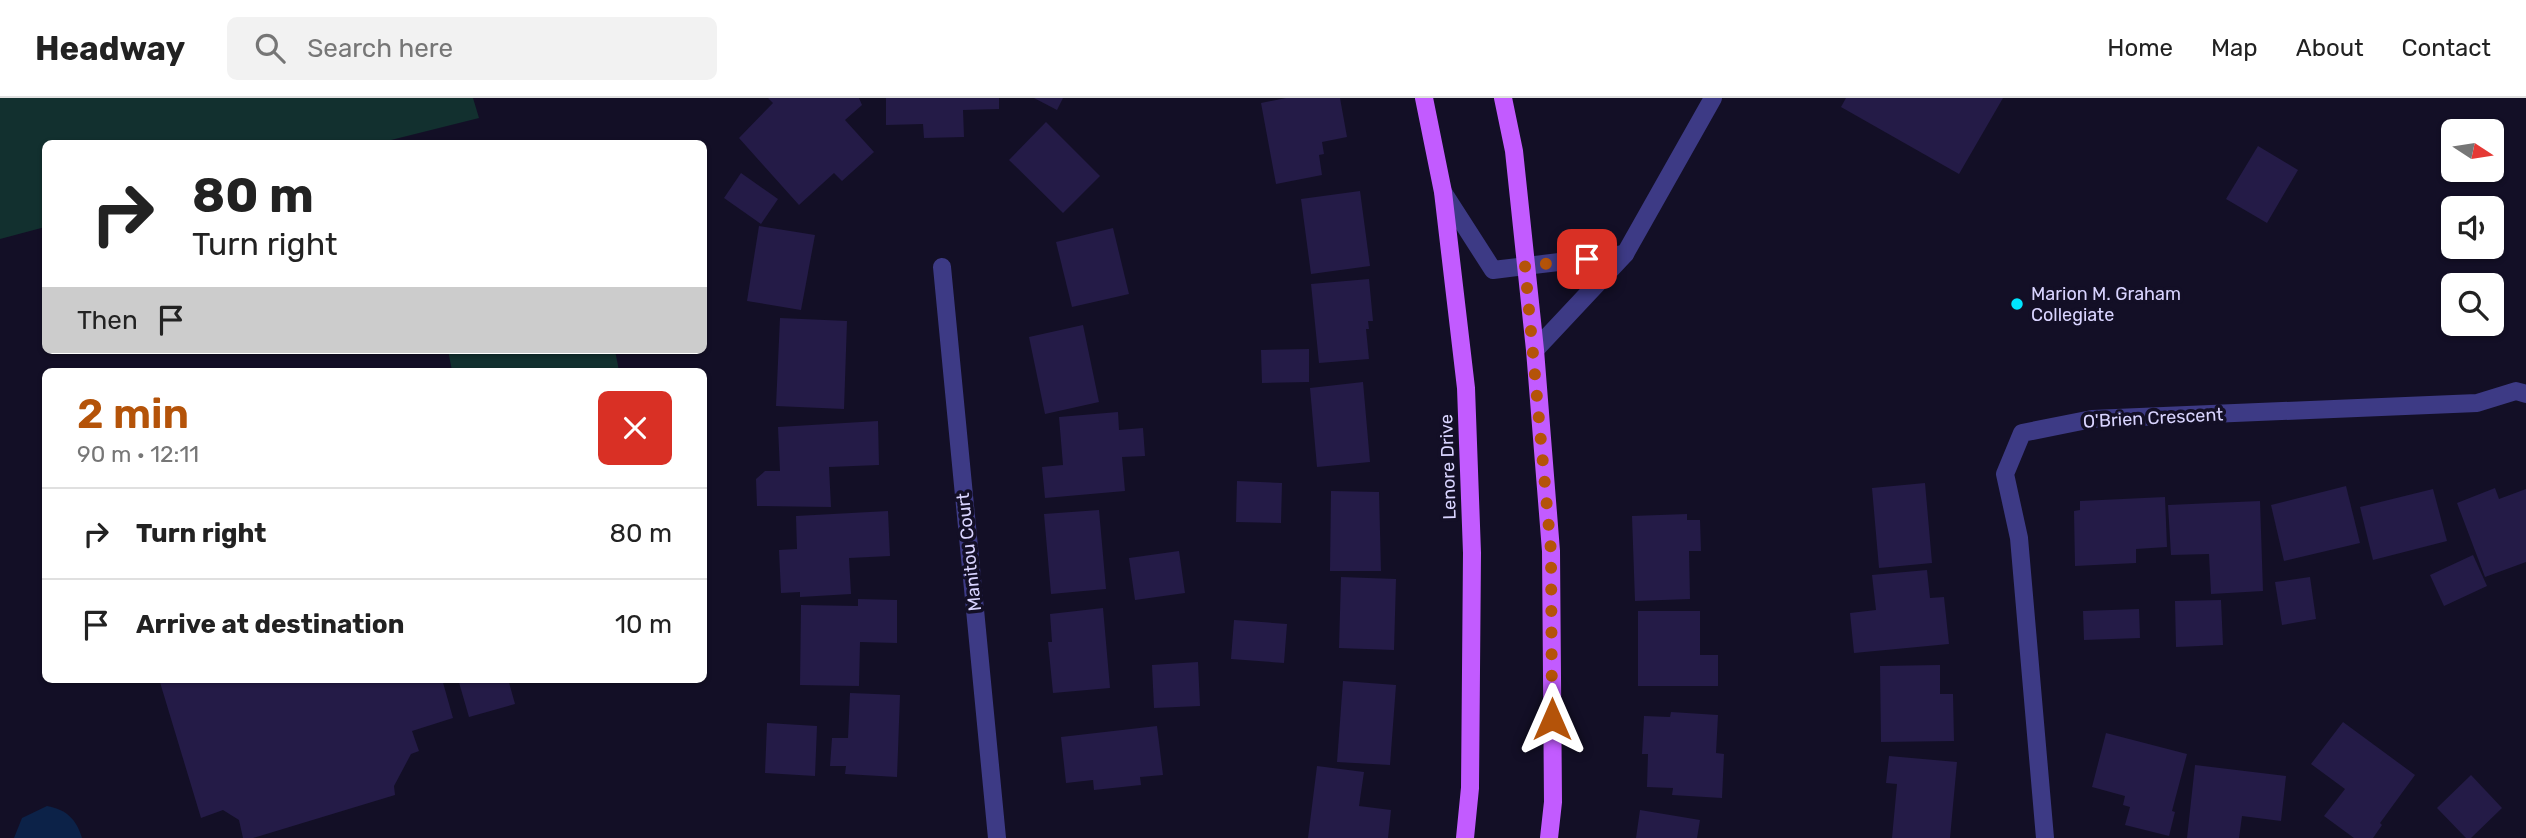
<!DOCTYPE html>
<html lang="en">
<head>
<meta charset="utf-8">
<style>
  body { margin:0; font-family:Rubik,sans-serif; background:#f2f2f2; color:#222; height:100vh; display:flex; flex-direction:column; font-size:26px; white-space:nowrap }
  * { box-sizing:border-box; margin:0 }
  p { font-size:23px; color:#767676 }
  .icon { flex:none; width:38px; height:38px; fill:none; stroke:currentColor; stroke-width:2; stroke-linecap:round; stroke-linejoin:round }
  .map { position:relative; flex:1; overflow:hidden }
  .side { position:absolute; left:42px; top:270px; width:665px; height:315px; display:flex; flex-direction:column; background:#fff; border-radius:10px; box-shadow:0 2px 5px #0004 }
  .side>* { flex:none }
  .hud { position:absolute; left:42px; top:42px; width:665px; height:214px; border-radius:10px; box-shadow:0 2px 5px #0004; background:#fff; color:#222; overflow:hidden }
  .needle { width:46px; rotate:102deg }
  .fabs { position:absolute; left:2441px; top:21px; display:grid; gap:14px }
  .fabs a { display:grid; place-items:center; width:63px; height:63px; border-radius:10px; background:#fff; box-shadow:0 2px 5px #0004; font-size:35px }
  .pin { position:absolute; display:grid; place-items:center; width:60px; height:60px; color:#fff; margin:-30px; border-radius:14px; box-shadow:0 4px 10px #0006 }
  .me { position:absolute; width:77px; margin:-38px; rotate:0deg; stroke-linejoin:round; filter:drop-shadow(0 0 5px #0008) }
  .turn { display:flex; align-items:center; gap:24px; height:147px; padding:0 35px; font-size:32px }
  .turn .icon { width:91px; height:91px; stroke-width:2.5 }
  .turn b { display:block; font-size:49px; line-height:60px }
  .then { display:flex; align-items:center; height:66px; padding:0 35px; background:#0003; gap:14px; font-size:26px }
  .round { display:grid; place-items:center; flex:none; width:74px; height:74px; border-radius:10px; background:#f2f2f2 }
  .summary { display:flex; align-items:center; justify-content:space-between; height:119px; padding:0 35px }
  h1 { font-size:42px; font-weight:600; line-height:52px; color:#b45309 }
  ul { padding:0; list-style:none }
  li { display:flex; align-items:center; gap:21px; height:91px; padding:0 35px; border-top:2px solid #e0e0e0 }
  li div { flex:1 }
  li b { display:block; font-size:26px }
  li em { font-style:normal }
  header { display:flex; align-items:center; gap:42px; box-sizing:border-box; height:98px; padding:0 35px; background:#fff; border-bottom:2px solid #e0e0e0 }
  header strong { font-size:33px }
  nav { display:flex; gap:38px; margin-inline-start:auto; font-size:24px }
  .search { width:490px; height:63px; background:#f2f2f2; display:flex; align-items:center; gap:18px; box-sizing:border-box; padding:0 24px; border-radius:10px; color:#767676; font-size:26px }
  .map>svg:first-child { display:block }
  .green { fill:#12302f }
  .water { fill:#0c2248 }
  .building { fill:#241b47 }
  .lines { fill:none; stroke-linecap:round; stroke-linejoin:round }
  .minor { stroke:#3d3a85; stroke-width:18 }
  .major { stroke:#c25bff; stroke-width:18 }
  .route { stroke:#b45309; stroke-width:12; stroke-dasharray:0 21.6 }
  .poi-dot { fill:#00e5ff; stroke:#130f26; stroke-width:2.5 }
  .labels { text-anchor:middle; dominant-baseline:central; stroke-width:7; stroke-linejoin:round; paint-order:stroke }
  .poi-label { font-size:18px; fill:#d9d4ff; stroke:#130f26; text-anchor:start }
  .street-label { font-size:18px; fill:#d9d4ff; stroke:#130f26 }
</style>
</head>
<body>
<header>
<strong>Headway</strong>
<div class="search"><svg class="icon" aria-label="search" viewBox="0 0 24 24"><circle cx="10" cy="10" r="6"/><path d="M15 15l6 6"/></svg>Search here</div>
<nav><a>Home</a><a>Map</a><a>About</a><a>Contact</a></nav>
</header>
<div class="map">
<svg width="2526" height="740" viewBox="0 0 2526 740">
  <rect width="100%" height="100%" fill="#130f26"/>
  <g class="green">
    <path d="M0,0H473L479,20L379,45L46,46L45,129L0,141Z"/>
    <path d="M448,252H615L619,273H452Z"/>
  </g>
  <path class="water" d="M47,708C67,712 76,721 82,740H14L22,720Z"/>
  <g class="building">
    <path d="M768,0H859L862,7L845,22L874,54L842,83L834,75L799,107L739,40L773,5Z"/>
    <path d="M886,0H999V11L963,12L964,39L924,40L923,26L886,27Z"/>
    <path d="M1034,0H1063L1057,12Z"/>
    <path d="M1286,0H1340L1347,39L1322,44L1324,56L1319,57L1322,77L1276,86L1261,5Z"/>
    <path d="M1846,0H2003L1959,76L1841,9Z"/>
    <path d="M1046,24L1100,78L1063,115L1009,62Z"/>
    <path d="M2258,48L2298,72L2267,125L2226,101Z"/>
    <path d="M741,75L778,101L761,126L724,100Z"/>
    <path d="M1360,93L1370,168L1311,176L1301,101Z"/>
    <path d="M759,128L815,137L801,212L747,203Z"/>
    <path d="M1113,130L1129,196L1072,209L1056,144Z"/>
    <path d="M1369,181L1373,223H1368L1369,231H1366L1369,261L1319,265L1311,186Z"/>
    <path d="M780,220L847,223L844,311L776,308Z"/>
    <path d="M1083,227L1099,304L1045,316L1029,239Z"/>
    <path d="M1309,251V284L1262,285L1261,252Z"/>
    <path d="M1363,284L1370,364L1317,369L1310,290Z"/>
    <path d="M1118,314L1119,332L1143,330L1145,358L1122,359L1125,393L1045,400L1042,369L1063,367L1059,319Z"/>
    <path d="M878,323L879,367L829,369L831,409L757,408L756,381L765,373H780L778,329Z"/>
    <path d="M1237,383L1282,385L1281,425L1236,424Z"/>
    <path d="M1925,385L1932,465L1879,470L1872,390Z"/>
    <path d="M2346,388L2360,445L2284,463L2271,407Z"/>
    <path d="M2495,390L2499,401L2526,391V464L2485,479L2457,405Z"/>
    <path d="M2433,391L2447,443L2373,462L2360,409Z"/>
    <path d="M1331,393L1379,394L1381,473H1330Z"/>
    <path d="M2165,399L2167,449L2136,451V465L2075,468L2074,413L2080,412V403Z"/>
    <path d="M2260,403L2263,493L2211,496L2209,456L2171,457L2168,407Z"/>
    <path d="M1099,412L1106,491L1051,496L1044,416Z"/>
    <path d="M888,413L890,458L849,460L851,496L800,499V494L781,495L779,452L797,451L796,418Z"/>
    <path d="M1687,416V422H1700L1701,453H1689L1690,501L1635,503L1632,418Z"/>
    <path d="M1179,453L1185,495L1135,502L1129,460Z"/>
    <path d="M2473,457L2487,488L2444,508L2430,477Z"/>
    <path d="M1927,472L1930,500L1944,499L1949,546L1854,555L1850,515L1876,512L1872,477Z"/>
    <path d="M1341,479L1396,481L1394,552L1339,550Z"/>
    <path d="M2310,479L2316,521L2282,527L2275,484Z"/>
    <path d="M858,501L897,502V545L860,544L859,588L800,587L801,507L858,508Z"/>
    <path d="M2221,502L2223,547L2176,549L2175,503Z"/>
    <path d="M1103,510L1110,590L1053,595L1048,544H1052L1050,516Z"/>
    <path d="M2139,511L2140,540L2084,542L2083,513Z"/>
    <path d="M1638,513H1700V557H1718V588H1638Z"/>
    <path d="M1234,522L1287,526L1284,565L1231,561Z"/>
    <path d="M1198,564L1200,608L1154,610L1152,567Z"/>
    <path d="M1940,567V596H1953L1954,643L1881,644L1880,568Z"/>
    <path d="M159,581H442L453,620L412,633L419,653L411,656L394,688L395,697L253,740H243L239,722L223,712L201,720Z"/>
    <path d="M458,581H508L515,606L469,619Z"/>
    <path d="M1343,583L1396,587L1390,667L1337,664Z"/>
    <path d="M850,595L900,597L897,679L845,676L846,668H830L832,640H848Z"/>
    <path d="M1671,614L1718,617L1716,655L1724,656L1722,700L1672,697L1673,690L1647,689L1648,656H1642L1644,618L1670,619Z"/>
    <path d="M2343,624L2415,677L2380,725L2382,727L2373,740H2354L2324,718L2345,691L2311,666Z"/>
    <path d="M767,625L817,628L815,678L765,675Z"/>
    <path d="M1157,628L1163,677L1140,679L1141,687L1094,692L1093,682L1066,685L1061,639Z"/>
    <path d="M2106,635L2187,656L2172,713L2175,714L2169,738L2125,727L2130,709L2123,707L2125,698L2092,689Z"/>
    <path d="M1889,658L1957,664L1950,740H1892L1897,686L1886,685Z"/>
    <path d="M2195,667L2286,678L2281,723L2242,718L2239,740H2187Z"/>
    <path d="M1317,668L1364,674L1359,708L1391,712L1388,740H1308Z"/>
    <path d="M2471,677L2502,710L2471,740H2466L2437,710Z"/>
    <path d="M1640,712L1700,722L1697,740H1636Z"/>
  </g>
  <g class="lines">
    <g class="minor">
      <path d="M1443,94L1493,172L1625,156"/>
      <path d="M942,169L997,740"/>
      <path d="M1535,252L1625,156L1713,0"/>
      <path d="M2045,740L2019,440L2005,376L2022,335L2092,321L2477,305L2516,293L2526,296"/>
    </g>
    <g class="major">
      <path d="M1424,0L1443,94L1466,290L1472,455L1470,690L1465,740"/>
      <path d="M1503,0L1514,53L1535,252L1551,453L1553,704L1549,740"/>
    </g>
  </g>
  <g class="lines">
    <path class="route" d="M1552,621L1551,453L1525,168L1587,161"/>
  </g>
  <circle class="poi-dot" cx="2017" cy="206" r="7"/>
  <g class="labels">
    <g class="poi-label">
      <text x="2031" y="196">Marion M. Graham<tspan x="2031" dy="21">Collegiate</tspan></text>
    </g>
    <g class="street-label">
      <text transform="translate(2153 320) rotate(-3)">O'Brien Crescent</text>
      <text transform="translate(1448 369) rotate(-92)">Lenore Drive</text>
      <text transform="translate(969 454) rotate(-96)">Manitou Court</text>
    </g>
  </g>
</svg>
<div class="fabs">
<a><svg class="needle" viewBox="-14 -14 28 28"><path d="M0-13l5 13h-10z" fill="#e53935"/><path d="M0 13l5-13h-10z" fill="#767676"/></svg></a>
<a><svg class="icon" aria-label="sound" viewBox="0 0 24 24"><path d="M4 9h4l5-4v14l-5-4H4zM17 9q2 3 0 6"/></svg></a>
<a><svg class="icon" aria-label="search" viewBox="0 0 24 24"><circle cx="10" cy="10" r="6"/><path d="M15 15l6 6"/></svg></a>
</div>
<div class="pin" style="left:1587px;top:161px;background:#d93025"><svg class="icon" aria-label="arrive" viewBox="0 0 24 24"><path d="M6 21V4h12l-3 4 3 4H6"/></svg></div>
<svg class="me" style="left:1552px;top:621px" viewBox="-20 -20 40 40"><path d="M0-17L14 15 0 8-14 15z" fill="#b45309" stroke="#fff" stroke-width="4"/></svg>
<div class="hud">
<div class="turn"><svg class="icon" aria-label="right" viewBox="0 0 24 24"><path d="M7 20v-9h11M14 6l5 5-5 5"/></svg><div><b>80 m</b>Turn right</div></div>
<div class="then">Then<svg class="icon" aria-label="arrive" viewBox="0 0 24 24"><path d="M6 21V4h12l-3 4 3 4H6"/></svg></div>
</div>
<section class="side">
<div class="summary"><div><h1>2 min</h1><p>90 m · 12:11</p></div><a class="round" style="background:#d93025;color:#fff"><svg class="icon" aria-label="close" viewBox="0 0 24 24"><path d="M6 6l12 12M18 6L6 18"/></svg></a></div>
<ul>
<li><svg class="icon" aria-label="right" viewBox="0 0 24 24"><path d="M7 20v-9h11M14 6l5 5-5 5"/></svg><div><b>Turn right</b></div><em>80 m</em></li>
<li><svg class="icon" aria-label="arrive" viewBox="0 0 24 24"><path d="M6 21V4h12l-3 4 3 4H6"/></svg><div><b>Arrive at destination</b></div><em>10 m</em></li>
</ul>
</section>
</div>
</body>
</html>
